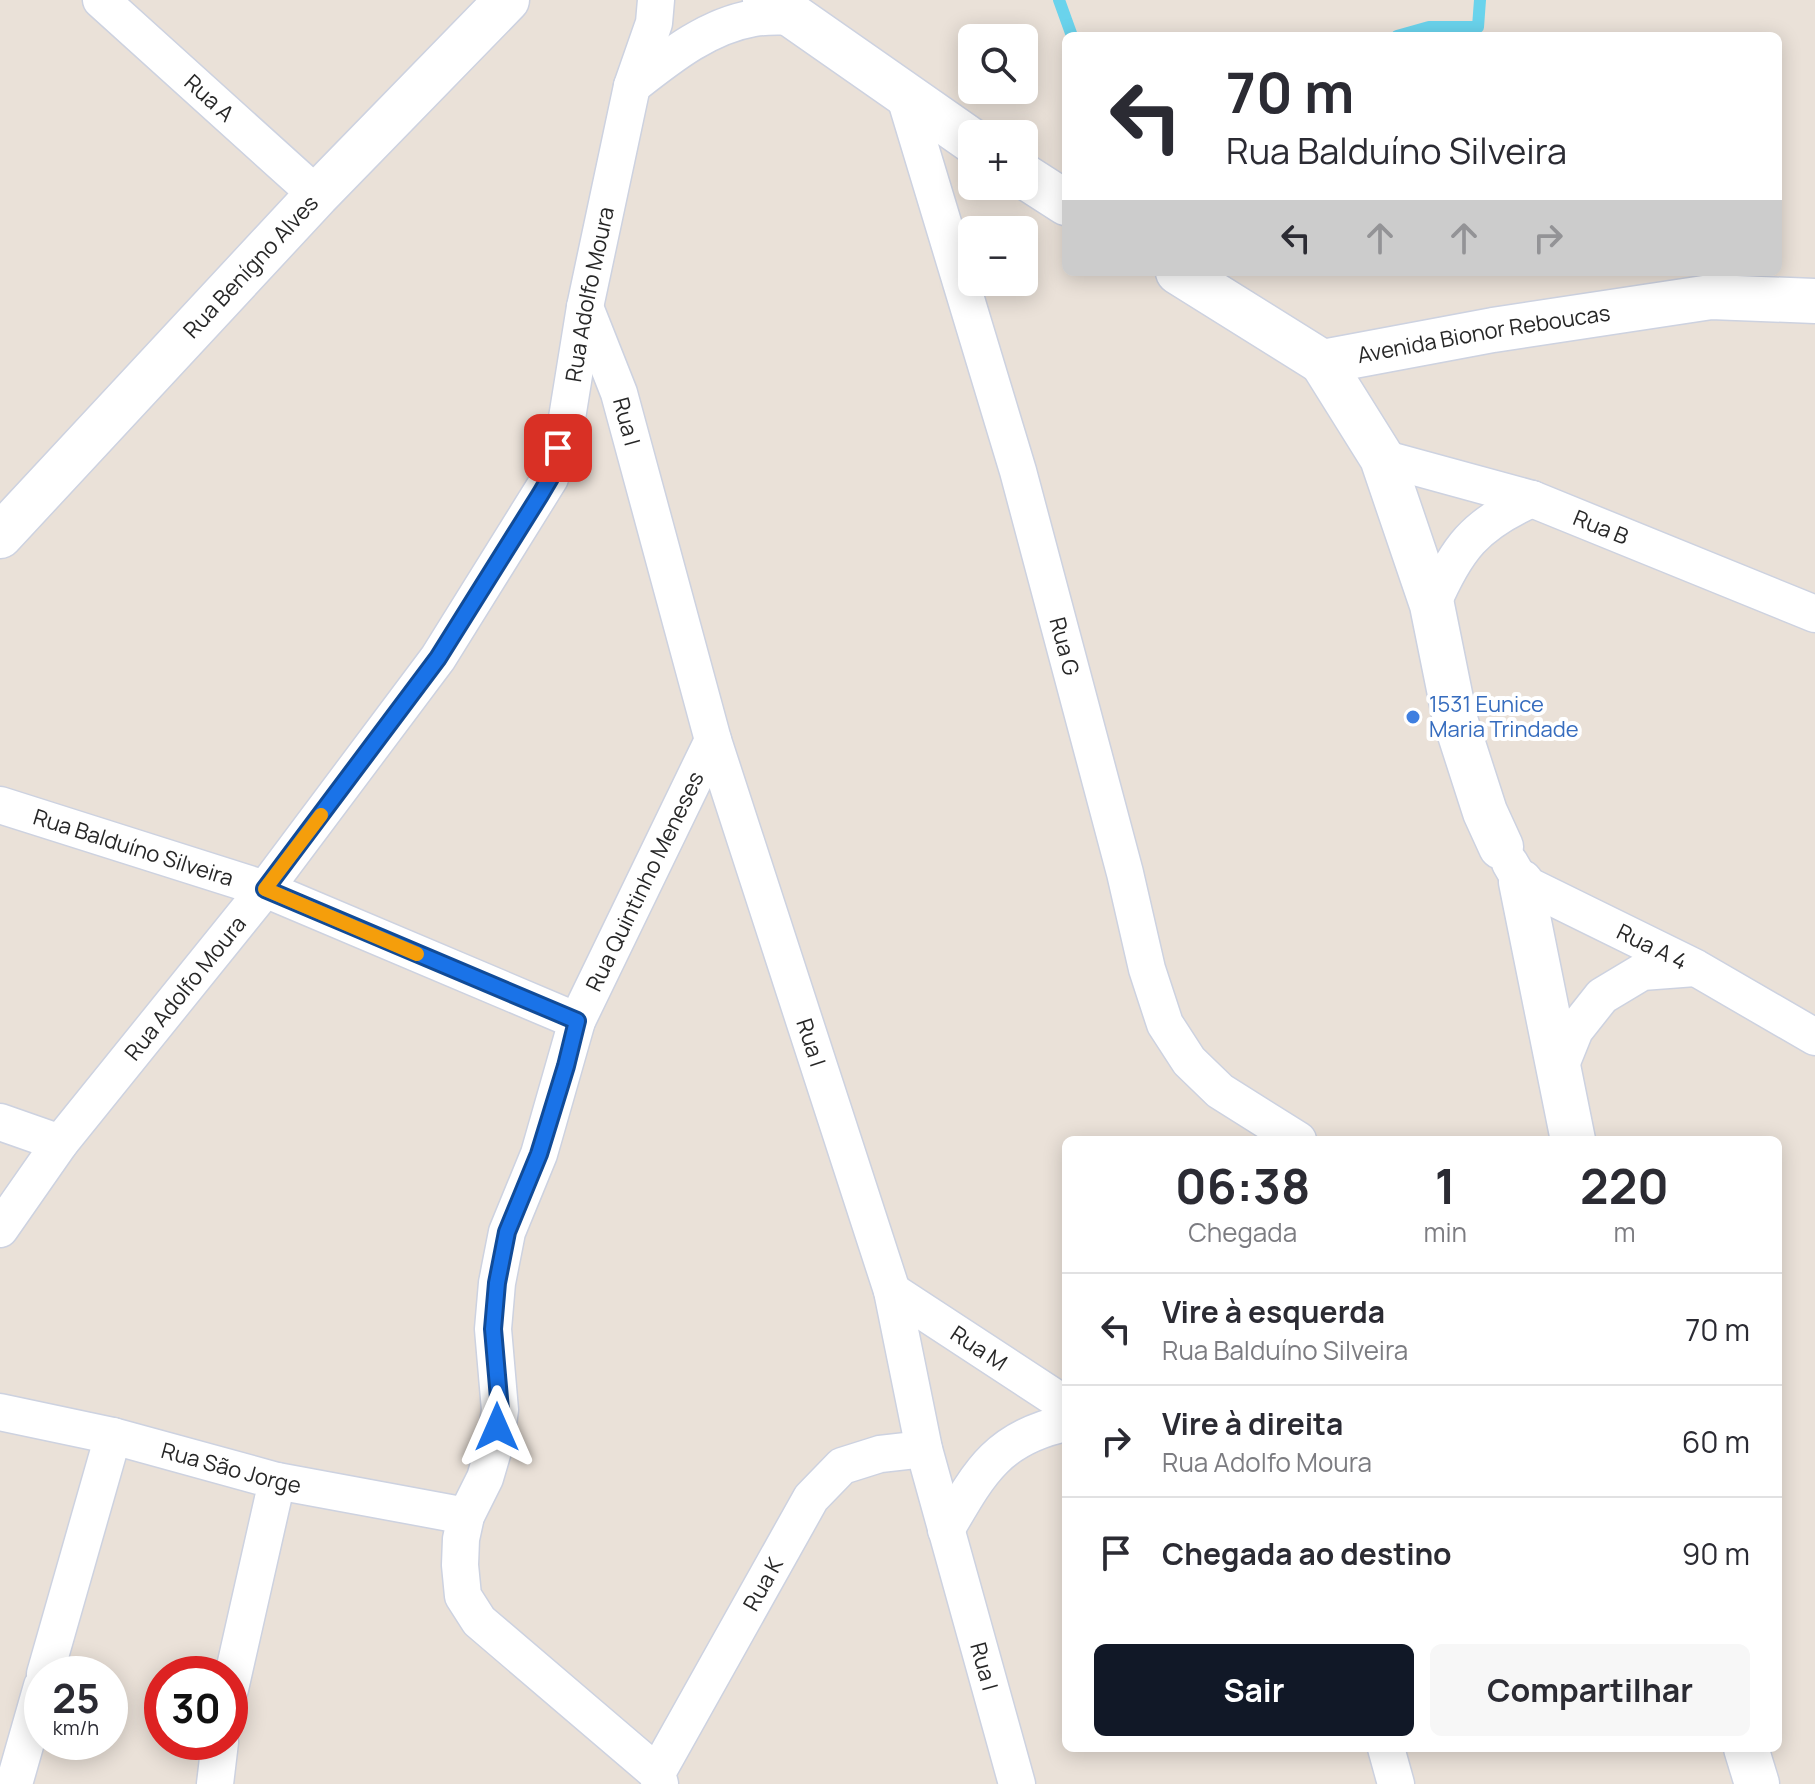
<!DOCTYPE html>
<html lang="pt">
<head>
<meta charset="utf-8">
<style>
  body { margin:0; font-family:Manrope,sans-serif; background:#f7f7f7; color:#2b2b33; height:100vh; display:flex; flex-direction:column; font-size:30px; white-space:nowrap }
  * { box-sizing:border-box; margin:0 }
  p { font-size:26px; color:#7c7c81 }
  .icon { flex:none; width:44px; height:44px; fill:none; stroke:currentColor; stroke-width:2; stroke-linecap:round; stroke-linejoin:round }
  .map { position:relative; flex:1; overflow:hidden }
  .drawer { position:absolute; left:1062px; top:1136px; width:720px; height:616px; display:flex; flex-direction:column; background:#fff; border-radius:12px; box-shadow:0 4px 20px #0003 }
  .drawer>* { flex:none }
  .guide { position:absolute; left:1062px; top:32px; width:720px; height:244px; border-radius:12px; box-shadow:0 4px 20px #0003; background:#fff; color:#2b2b33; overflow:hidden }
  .tools { position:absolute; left:958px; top:24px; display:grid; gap:16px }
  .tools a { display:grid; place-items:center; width:80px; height:80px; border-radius:12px; background:#fff; box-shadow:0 4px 20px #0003; font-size:40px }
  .speed { position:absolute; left:24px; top:1656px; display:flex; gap:16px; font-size:40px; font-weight:700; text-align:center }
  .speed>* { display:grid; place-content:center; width:104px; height:104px; border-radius:50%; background:#fff; box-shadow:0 4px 20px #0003; line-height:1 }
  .speed small { font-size:20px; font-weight:400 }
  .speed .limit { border:12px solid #d22; background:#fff; color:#111 }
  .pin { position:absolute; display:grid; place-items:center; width:68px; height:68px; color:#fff; margin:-34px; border-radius:16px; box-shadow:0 4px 12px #0006 }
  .me { position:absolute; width:88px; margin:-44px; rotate:0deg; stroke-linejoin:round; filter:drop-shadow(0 0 6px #0008) }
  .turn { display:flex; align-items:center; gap:28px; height:168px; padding:0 32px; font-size:36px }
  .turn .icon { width:104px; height:104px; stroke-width:2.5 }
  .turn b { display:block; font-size:56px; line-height:68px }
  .lanes { display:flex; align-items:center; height:76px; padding:0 32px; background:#0003; justify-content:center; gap:40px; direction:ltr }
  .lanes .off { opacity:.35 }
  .eta { display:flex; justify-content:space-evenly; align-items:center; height:136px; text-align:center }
  .eta b { font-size:48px; font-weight:700; line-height:56px }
  .action { display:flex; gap:16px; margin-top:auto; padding:16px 32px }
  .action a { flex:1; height:92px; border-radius:12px; background:#111827; color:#fff; font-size:32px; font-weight:700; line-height:92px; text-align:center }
  .action a+a { background:#f7f7f7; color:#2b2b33 }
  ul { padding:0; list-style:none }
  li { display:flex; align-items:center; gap:24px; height:112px; padding:0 32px; border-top:2px solid #e1e1e2 }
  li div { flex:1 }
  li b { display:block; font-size:30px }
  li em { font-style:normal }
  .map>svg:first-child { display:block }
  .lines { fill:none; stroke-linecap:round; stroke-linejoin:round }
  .stream { stroke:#6ad3ec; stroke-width:12 }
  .minor-casing { stroke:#cdd2e0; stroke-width:39 }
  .tertiary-casing { stroke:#cdd2e0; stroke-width:47 }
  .secondary-casing { stroke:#cdd2e0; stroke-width:47 }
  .minor { stroke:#fff; stroke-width:36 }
  .tertiary { stroke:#fff; stroke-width:44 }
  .secondary { stroke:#fff; stroke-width:44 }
  .route-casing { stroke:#114b97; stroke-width:20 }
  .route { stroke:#1a73e8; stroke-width:14 }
  .slow { stroke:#f59e0b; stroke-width:14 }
  .shop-dot { fill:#3f7fe0; stroke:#fff; stroke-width:3 }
  .labels { text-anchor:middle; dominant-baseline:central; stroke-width:8; stroke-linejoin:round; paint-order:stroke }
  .street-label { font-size:22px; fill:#272727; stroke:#fff }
  .shop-label { font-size:22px; fill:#366cbe; stroke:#fff; text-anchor:start }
</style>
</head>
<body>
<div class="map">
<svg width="1815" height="1784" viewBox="0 0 1815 1784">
  <rect width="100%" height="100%" fill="#eae1d8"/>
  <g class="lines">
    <g class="stream">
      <path d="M1059,0L1072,36"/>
      <path d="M1397,36L1429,27H1478L1480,0"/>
    </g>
    <g class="minor-casing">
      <g id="minor">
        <path id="s1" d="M101,0L317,195"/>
        <path d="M632,86C669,57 707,26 754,18C767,16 780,17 793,16"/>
        <path id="s2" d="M905,97L1018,471L1125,873L1147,969L1165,1024L1189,1061L1220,1091L1298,1140"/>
        <path id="s3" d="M585,307L619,393L713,740L892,1291L924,1449L1017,1784"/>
        <path id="s4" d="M1382,458L1532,499L1815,614"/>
        <path d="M1432,605C1456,549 1475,524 1532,499"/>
        <path id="s5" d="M0,805L265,889L577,1021"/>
        <path id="s6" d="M1510,863L1521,882L1696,968L1815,1037"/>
        <path d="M1558,1072L1575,1030L1602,996L1642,972L1695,968"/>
        <path d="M0,1122L60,1143"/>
        <path id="s7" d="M0,1229L60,1143L265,889L438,658L550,478L567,418L585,307L632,86L654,23L656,0"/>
        <path id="s8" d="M892,1291L1066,1405"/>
        <path id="s9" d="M0,1412L113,1436L277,1481L466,1516"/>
        <path d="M946,1530C979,1473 997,1438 1066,1423"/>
        <path d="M45,1674L113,1436"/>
        <path d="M230,1689L277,1481"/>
        <path d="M1386,1748L1396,1784"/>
        <path id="s10" d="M657,1773L479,1621L463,1596L460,1565L461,1539L466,1516L485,1478L495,1444L500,1410L493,1329L497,1283L507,1232L539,1154L577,1021L713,740"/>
        <path d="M14,1784L42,1686"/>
        <path d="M215,1784L220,1742"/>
        <path id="s11" d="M660,1784L657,1773L811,1498L842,1466L880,1454L924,1449"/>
      </g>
    </g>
    <g class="tertiary-casing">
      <g id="tertiary">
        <path d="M1322,362L1382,458L1432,605L1455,719L1485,812L1501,847"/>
        <path id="s12" d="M0,536L317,195L507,0"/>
        <path d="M1521,882L1573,1140"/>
        <path d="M1746,1748L1757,1784"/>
      </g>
    </g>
    <g class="secondary-casing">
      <g id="secondary">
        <path d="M765,0L793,16L972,141"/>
        <path d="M1024,176L1066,203"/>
        <path id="s13" d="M1178,272L1322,362L1493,330L1711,297L1815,301"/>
      </g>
    </g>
    <use href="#minor" class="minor"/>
    <use href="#tertiary" class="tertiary"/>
    <use href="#secondary" class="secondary"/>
  </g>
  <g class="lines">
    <g class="route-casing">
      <path id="route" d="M497,1427L500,1410L493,1329L497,1283L507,1232L539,1154L566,1066L577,1021L265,889L438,658L540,495L550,478L558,448"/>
    </g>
    <use href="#route" class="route"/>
    <path class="slow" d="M321,815L265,889L417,954"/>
  </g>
  <circle class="shop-dot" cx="1413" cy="717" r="8"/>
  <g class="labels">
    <g class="street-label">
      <text stroke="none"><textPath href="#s1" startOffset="146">Rua A</textPath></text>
      <text stroke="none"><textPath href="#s12" startOffset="368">Rua Benígno Alves</textPath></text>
      <text stroke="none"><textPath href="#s7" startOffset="1120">Rua Adolfo Moura</textPath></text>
      <text stroke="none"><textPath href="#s13" startOffset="334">Avenida Bionor Reboucas</textPath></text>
      <text stroke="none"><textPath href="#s3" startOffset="122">Rua I</textPath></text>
      <text stroke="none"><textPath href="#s4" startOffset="230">Rua B</textPath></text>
      <text stroke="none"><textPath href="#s2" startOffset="572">Rua G</textPath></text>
      <text stroke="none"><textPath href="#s5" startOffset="140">Rua Balduíno Silveira</textPath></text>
      <text stroke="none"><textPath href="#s10" startOffset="1014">Rua Quintinho Meneses</textPath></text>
      <text stroke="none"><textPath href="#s6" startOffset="168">Rua A 4</textPath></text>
      <text stroke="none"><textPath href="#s7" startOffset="304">Rua Adolfo Moura</textPath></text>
      <text stroke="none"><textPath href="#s3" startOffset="770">Rua I</textPath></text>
      <text stroke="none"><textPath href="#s8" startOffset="104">Rua M</textPath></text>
      <text stroke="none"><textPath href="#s9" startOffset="238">Rua São Jorge</textPath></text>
      <text stroke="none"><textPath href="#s11" startOffset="228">Rua K</textPath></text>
      <text stroke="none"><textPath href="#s3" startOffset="1418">Rua I</textPath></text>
    </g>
    <g class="shop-label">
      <text x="1429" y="704">1531 Eunice<tspan x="1429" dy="25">Maria Trindade</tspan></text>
    </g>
  </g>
</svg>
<div class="tools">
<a><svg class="icon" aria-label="search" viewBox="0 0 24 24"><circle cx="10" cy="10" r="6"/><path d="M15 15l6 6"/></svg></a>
<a>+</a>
<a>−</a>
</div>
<div class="speed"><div>25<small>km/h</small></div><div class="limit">30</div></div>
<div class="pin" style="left:558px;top:448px;background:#d93025"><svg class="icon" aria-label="arrive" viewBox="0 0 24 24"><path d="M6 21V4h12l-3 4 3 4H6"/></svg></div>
<svg class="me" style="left:497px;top:1427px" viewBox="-20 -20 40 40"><path d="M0-17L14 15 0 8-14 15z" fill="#1a73e8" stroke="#fff" stroke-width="4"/></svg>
<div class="guide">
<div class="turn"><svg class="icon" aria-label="left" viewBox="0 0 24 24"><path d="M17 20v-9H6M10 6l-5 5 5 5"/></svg><div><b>70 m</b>Rua Balduíno Silveira</div></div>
<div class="lanes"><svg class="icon" aria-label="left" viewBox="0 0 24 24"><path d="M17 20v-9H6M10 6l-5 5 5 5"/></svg><svg class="icon off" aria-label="ahead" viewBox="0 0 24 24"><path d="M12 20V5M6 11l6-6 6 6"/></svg><svg class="icon off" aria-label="ahead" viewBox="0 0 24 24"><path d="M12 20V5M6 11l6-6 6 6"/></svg><svg class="icon off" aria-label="right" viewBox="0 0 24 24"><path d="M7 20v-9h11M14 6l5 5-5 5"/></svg></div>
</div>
<section class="drawer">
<div class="eta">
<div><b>06:38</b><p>Chegada</p></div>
<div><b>1</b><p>min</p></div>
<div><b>220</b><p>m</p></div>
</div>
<ul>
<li><svg class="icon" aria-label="left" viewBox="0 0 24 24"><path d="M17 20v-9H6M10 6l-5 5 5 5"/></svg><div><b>Vire à esquerda</b><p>Rua Balduíno Silveira</p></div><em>70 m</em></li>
<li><svg class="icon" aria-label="right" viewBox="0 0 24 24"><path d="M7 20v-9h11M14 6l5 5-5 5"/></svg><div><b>Vire à direita</b><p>Rua Adolfo Moura</p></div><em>60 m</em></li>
<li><svg class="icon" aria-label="arrive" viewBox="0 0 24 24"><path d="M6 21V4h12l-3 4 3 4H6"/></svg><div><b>Chegada ao destino</b></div><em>90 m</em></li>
</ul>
<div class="action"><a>Sair</a><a>Compartilhar</a></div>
</section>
</div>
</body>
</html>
